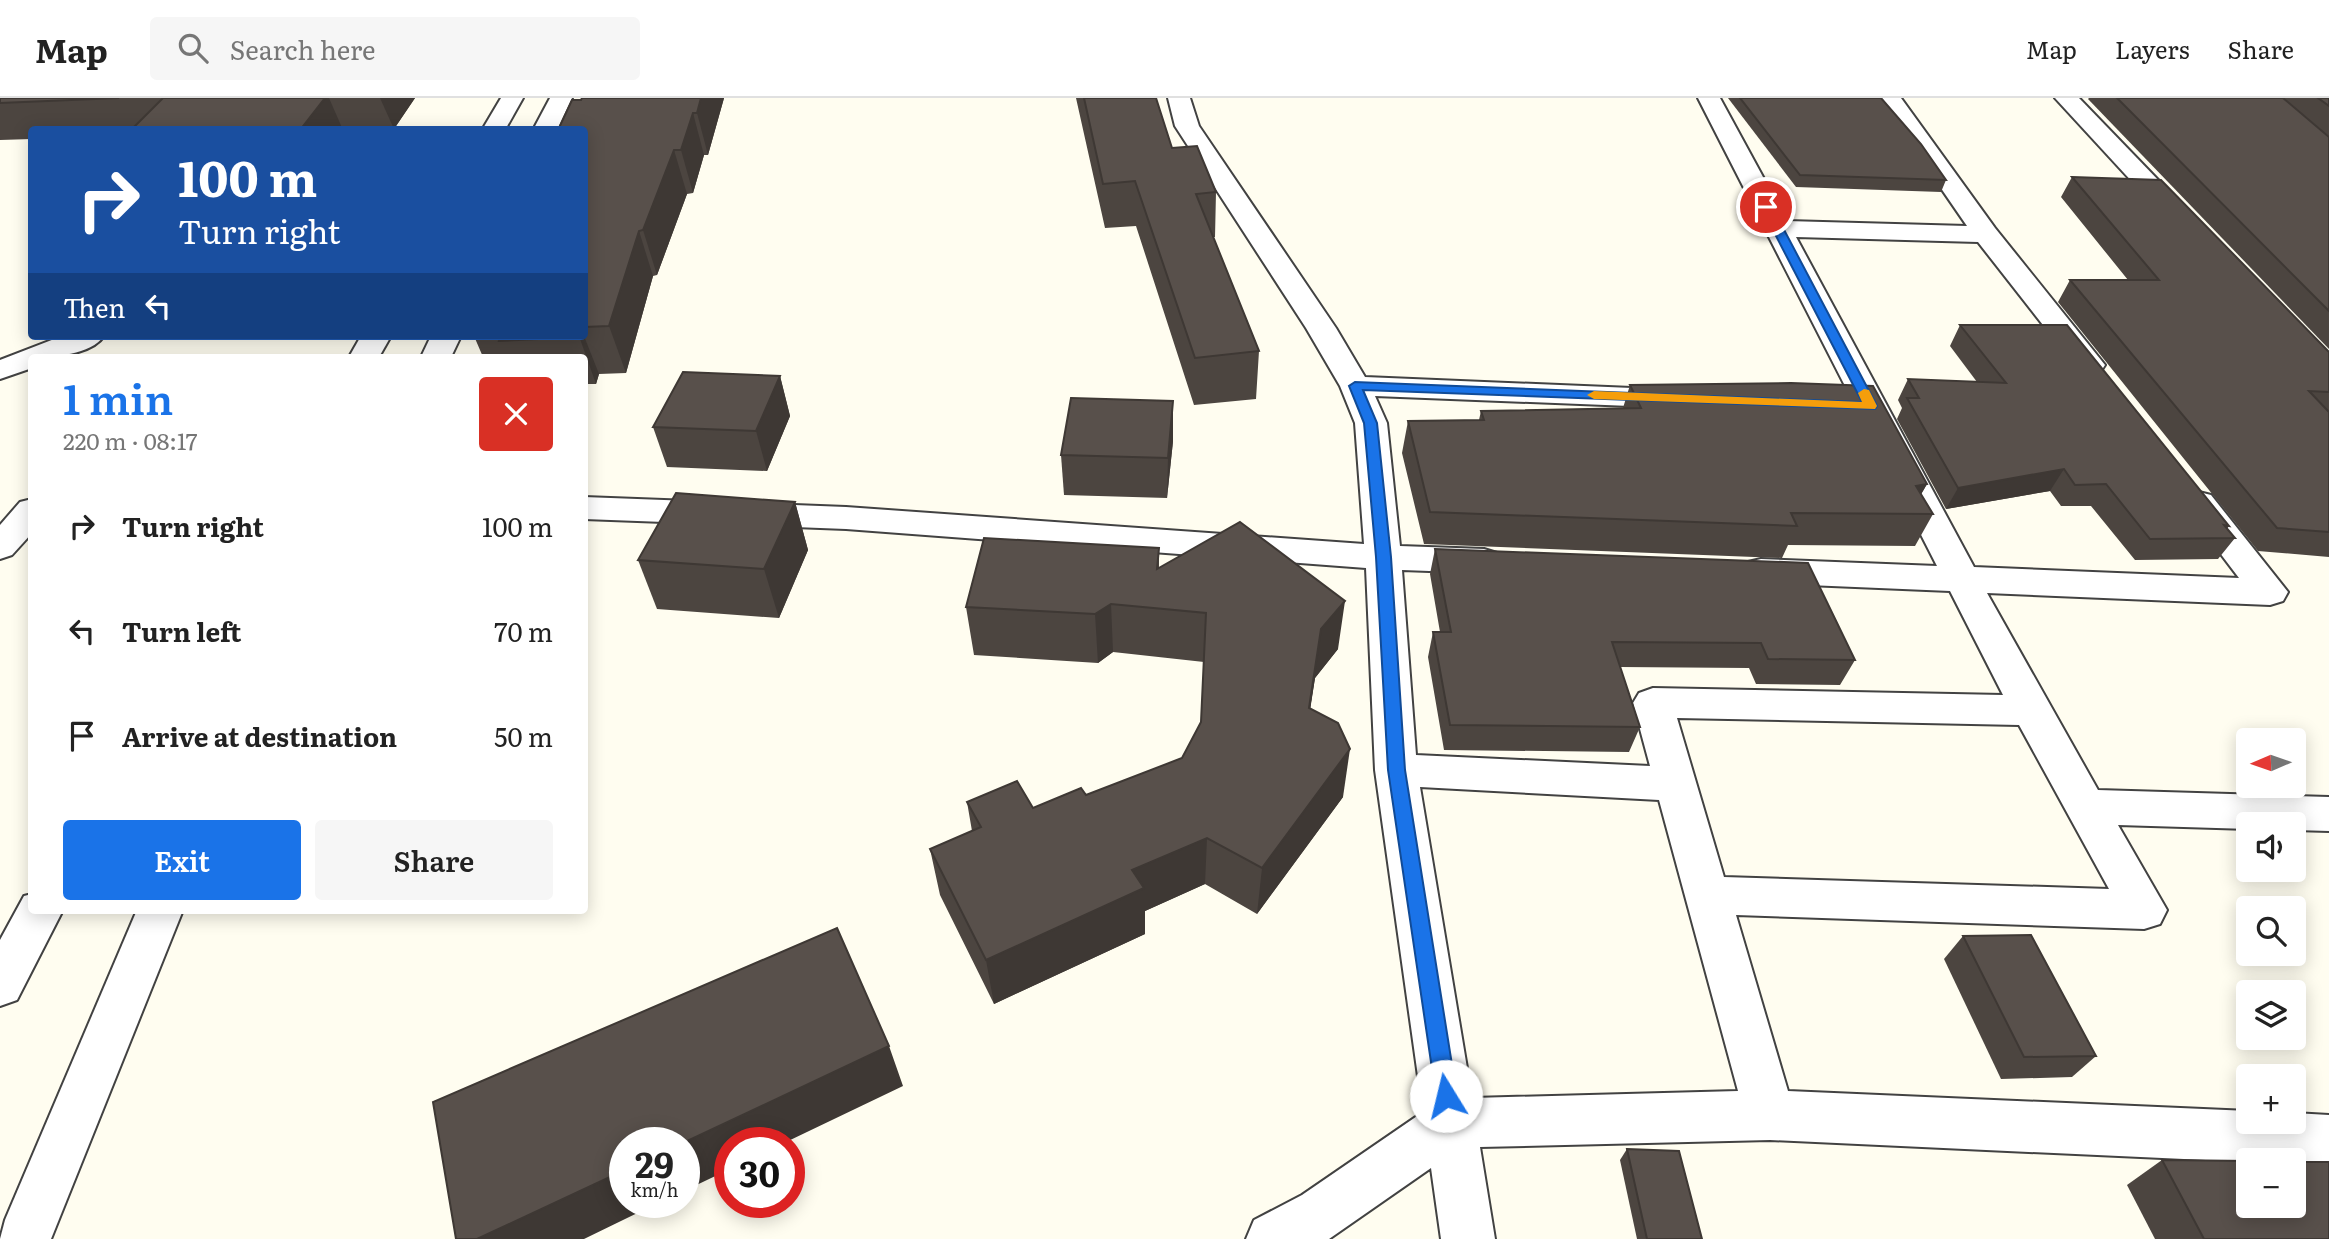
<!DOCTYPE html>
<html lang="en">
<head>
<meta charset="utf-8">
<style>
  body { margin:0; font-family:Literata,serif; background:#f6f6f6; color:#222; height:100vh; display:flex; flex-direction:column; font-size:26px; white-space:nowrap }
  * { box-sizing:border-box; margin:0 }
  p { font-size:23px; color:#767676 }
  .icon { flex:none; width:38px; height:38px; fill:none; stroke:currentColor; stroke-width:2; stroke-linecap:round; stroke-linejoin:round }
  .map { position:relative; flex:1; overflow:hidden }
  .side { position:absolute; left:28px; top:256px; width:560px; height:560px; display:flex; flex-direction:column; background:#fff; border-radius:7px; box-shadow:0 4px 18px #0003 }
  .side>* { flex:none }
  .banner { position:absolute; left:28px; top:28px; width:560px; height:214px; border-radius:7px; box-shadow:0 4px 18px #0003; background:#1a4fa0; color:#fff; overflow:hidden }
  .needle { width:46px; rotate:268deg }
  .fabs { position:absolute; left:2236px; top:630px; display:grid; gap:14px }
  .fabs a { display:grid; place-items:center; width:70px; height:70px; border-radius:7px; background:#fff; box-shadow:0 4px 18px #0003; font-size:35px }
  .speed { position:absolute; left:609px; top:1029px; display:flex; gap:14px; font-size:35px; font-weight:700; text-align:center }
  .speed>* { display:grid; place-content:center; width:91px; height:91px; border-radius:50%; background:#fff; box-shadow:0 4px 18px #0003; line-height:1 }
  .speed small { font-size:18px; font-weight:400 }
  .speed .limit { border:10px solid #d22; background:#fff; color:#111 }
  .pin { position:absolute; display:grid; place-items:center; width:60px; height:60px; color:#fff; margin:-30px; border:4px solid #fff; border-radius:50%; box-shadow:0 2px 7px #0007 }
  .me { position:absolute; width:77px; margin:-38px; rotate:351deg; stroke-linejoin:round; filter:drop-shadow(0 0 5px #0008) }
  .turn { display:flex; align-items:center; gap:24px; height:147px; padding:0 35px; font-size:32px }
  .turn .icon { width:91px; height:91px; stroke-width:2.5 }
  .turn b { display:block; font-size:49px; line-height:60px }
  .then { display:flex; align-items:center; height:66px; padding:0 35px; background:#0003; gap:14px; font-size:26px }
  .round { display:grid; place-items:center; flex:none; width:74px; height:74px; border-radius:7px; background:#f6f6f6 }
  .overview { display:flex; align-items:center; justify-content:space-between; height:119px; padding:0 35px }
  h1 { font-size:42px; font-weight:600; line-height:52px; color:#1a73e8 }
  .primary-button { display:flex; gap:14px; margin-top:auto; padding:14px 35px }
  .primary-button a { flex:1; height:80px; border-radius:7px; background:#1a73e8; color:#fff; font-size:28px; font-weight:600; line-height:80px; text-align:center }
  .primary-button a+a { background:#f6f6f6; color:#222 }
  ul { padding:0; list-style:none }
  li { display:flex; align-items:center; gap:21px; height:105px; padding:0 35px }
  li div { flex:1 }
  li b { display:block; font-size:26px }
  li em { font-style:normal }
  header { display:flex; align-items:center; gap:42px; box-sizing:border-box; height:98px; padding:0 35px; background:#fff; border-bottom:2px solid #e0e0e0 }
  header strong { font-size:33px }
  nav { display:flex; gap:38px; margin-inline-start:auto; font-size:24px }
  .search { width:490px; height:63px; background:#f6f6f6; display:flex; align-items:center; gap:18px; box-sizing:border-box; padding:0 24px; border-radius:7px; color:#767676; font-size:26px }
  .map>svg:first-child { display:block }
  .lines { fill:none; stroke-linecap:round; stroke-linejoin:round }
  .minor-casing { stroke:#424242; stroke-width:4 }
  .tertiary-casing { stroke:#424242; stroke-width:4 }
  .minor { fill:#fff; fill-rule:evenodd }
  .tertiary { fill:#fff; fill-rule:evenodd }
  .wall { fill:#4c4540 }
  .shaded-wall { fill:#3e3834 }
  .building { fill:#58504b; stroke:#3e3834; stroke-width:2 }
  .route { fill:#1a73e8; stroke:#114b97; stroke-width:2 }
  .slow { fill:#f59e0b }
</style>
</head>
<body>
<header>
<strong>Map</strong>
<div class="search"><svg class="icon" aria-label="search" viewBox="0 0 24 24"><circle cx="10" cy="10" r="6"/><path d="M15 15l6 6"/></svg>Search here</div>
<nav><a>Map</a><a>Layers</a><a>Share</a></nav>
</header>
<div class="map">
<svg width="2329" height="1141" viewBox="0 0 2329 1141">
  <rect width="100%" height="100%" fill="#fffdf0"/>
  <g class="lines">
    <g class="minor-casing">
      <g id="minor">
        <path d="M1168,0H1190L1199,28L1336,230L1365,279L1680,292L1691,294L1696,301L1691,308L1680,310L1375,298L1387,325L1400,448L1484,451L1497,455L1502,463L1497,471L1484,475L1402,472L1416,657L1650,668L1633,605L1639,595L1653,590L2003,597L1950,493L1761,485L1748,482L1743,473L1748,464L1761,461L1937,468L1698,0H1720L1787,123L1967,128L1879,0H1901L1995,130L2105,267L2101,273L2090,276L2079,273L1978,144L1796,139L1974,469L2239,480L2182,405L2187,397L2199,394L2211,397L2288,494L2283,503L2270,507L1987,495L2098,692L2329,699V733L2294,732V726H2249V731L2118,727L2167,812L2160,826L2144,831L1736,817L1788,993L2249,1013V1024H2294V1015L2329,1017V1067L2294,1066V1062L2249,1064L1770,1042L1480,1049L1495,1141H1441L1431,1070L1329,1141H1246L1254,1122L1302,1097L1423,1014L1375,672L1366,470L846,431L584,421V399L846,409L1364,446L1355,325L1340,288L1306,230L1175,28ZM1677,620L2019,627L2109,791L1724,779ZM1420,689L1659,702L1738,993L1472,1000Z"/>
        <path d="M2055,0H2079L2189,114L2193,120L2189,126L2180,128L2171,126Z"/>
        <path d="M62,238H104C91,257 53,259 32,259V270L0,281V262Z"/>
        <path d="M32,401V435L12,457L0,461V427L20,404Z"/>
      </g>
    </g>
    <g class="tertiary-casing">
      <g id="tertiary">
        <path d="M501,0H523L505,32H482Z"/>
        <path d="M550,0H572L557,32H533Z"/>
        <path d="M361,238H391L379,259H349Z"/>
        <path d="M431,238H461L451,259H421Z"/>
        <path d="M32,796V812H63L17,902L0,908V842L24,798Z"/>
        <path d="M137,812H183L51,1141H0L5,1122Z"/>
      </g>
    </g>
    <use href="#minor" class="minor"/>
    <use href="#tertiary" class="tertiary"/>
  </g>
  <g class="wall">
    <path d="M0,0H415L394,31L32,32V41L0,42Z"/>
    <path d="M724,0L708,57H704L693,95L687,96L657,177L653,178L626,275L599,276L596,286H584V259H483L474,238H584V32L581,2Z"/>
    <path d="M1076,0H1156L1172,50L1216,94L1215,139H1213L1259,253L1256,301L1194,307L1136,128L1105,130Z"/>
    <path d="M1728,0H1881L1946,82L1941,94L1796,89Z"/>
    <path d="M2089,0H2329V251L2088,1Z"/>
    <path d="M2072,79L2329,254V459L2258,453L2058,204L2070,182H2128L2061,99Z"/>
    <path d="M1960,227L2229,428L2227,431L2235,440L2218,461L2135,462L2091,408H2061L2050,393L1946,411L1897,321L1902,310L1898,302L1908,281L1977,284L1950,248Z"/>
    <path d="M780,278L790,318L767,373L667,369L653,329Z"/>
    <path d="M1630,287L1927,386L1921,396L1933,416L1915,448L1788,447L1782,460L1424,446L1402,355L1408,323L1479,322L1481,313L1623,310Z"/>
    <path d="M1173,343L1167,400L1064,397L1061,357Z"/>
    <path d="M795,404L808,452L779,520L657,511L638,462Z"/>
    <path d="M1159,450V470L1338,551L1315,580L1310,611L1343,699L1257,816L1205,786L1145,813V836L994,906L940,797L930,751L972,733L967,704L1033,710L1086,697L1182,660L1201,624L1204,564L1113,554L1098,565L974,557L966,509Z"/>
    <path d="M1435,451L1855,562L1840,587L1756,586L1749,570L1620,569L1640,629L1629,654L1444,652L1428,559L1433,534H1440L1430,476Z"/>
    <path d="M1963,838L2096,958L2072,979L2001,981L1944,861Z"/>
    <path d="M1627,1051L1702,1141H1637L1620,1062Z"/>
    <path d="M2162,1062L2329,1141H2155L2127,1087Z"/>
  </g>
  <g class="shaded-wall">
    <path d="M325,0H329L343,32H300Z"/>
    <path d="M380,0H415L394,31Z"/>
    <path d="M701,0H724L708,57L697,15Z"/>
    <path d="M693,15L704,57L693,95L681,52Z"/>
    <path d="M674,52L687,96L657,177L643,132Z"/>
    <path d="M639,133L653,178L626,275L609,228Z"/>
    <path d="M579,238H584L599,276L596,286Z"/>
    <path d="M780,278L790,318L767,373L756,333Z"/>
    <path d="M1173,303V343L1167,400L1168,360Z"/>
    <path d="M2064,371L2050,393L1946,411L1958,390Z"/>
    <path d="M1927,386L1910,416L1916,388Z"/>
    <path d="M795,404L808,452L779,520L764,471Z"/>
    <path d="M1345,503L1338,551L1315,580L1303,658L1309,610L1321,531Z"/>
    <path d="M1111,506L1113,554L1098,565L1095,516Z"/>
    <path d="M1350,651L1343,699L1257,816L1262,770Z"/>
    <path d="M1207,740L1205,786L1145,813V836L994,906L986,862L1132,772Z"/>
    <path d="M889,948L903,988L784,1045H730V1071L684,1093V1045H683Z"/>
    <path d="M625,1072V1104H660L584,1141H477Z"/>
  </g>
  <g class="building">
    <path d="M0,0H119L0,5Z"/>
    <path d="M163,0H325L300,32H131Z"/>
    <path d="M582,0H701L697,15H693L681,52H674L643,132L639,133L609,228L584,229V32H558L572,2H581Z"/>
    <path d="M1084,0H1156L1172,50L1197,48L1216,94L1196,96L1259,253L1195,260L1135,83L1103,86Z"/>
    <path d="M1740,0H1881L1921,46L1946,82L1800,77Z"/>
    <path d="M2117,0H2283L2329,39V213Z"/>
    <path d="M2318,0H2329V8Z"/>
    <path d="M2072,79L2161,82L2329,254V294L2309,293L2329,314V434L2277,430L2070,182H2159Z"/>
    <path d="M1960,227H2067L2229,428L2224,427L2235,440L2150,441L2106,386L2075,387L2064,371L1958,390L1907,300H1919L1908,281L2006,285Z"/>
    <path d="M501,238H579L578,239L499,243Z"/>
    <path d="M683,274L780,278L756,333L653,329Z"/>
    <path d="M1791,285L1873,288L1927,386L1916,388L1933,416L1791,415L1797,428L1430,414L1408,323L1484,322L1481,313L1641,310L1630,287Z"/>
    <path d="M1071,300L1173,303L1168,360L1061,357Z"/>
    <path d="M676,395L795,404L764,471L638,462Z"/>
    <path d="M1240,424L1345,503L1321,531L1309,610L1338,625L1350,651L1262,770L1207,740L1132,772L1144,790L986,862L930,751L981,729L967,704L1017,683L1033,710L1081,690L1086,697L1182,660L1201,624L1206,515L1111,506L1095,516L966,509L984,440L1159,450L1157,471Z"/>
    <path d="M1435,451L1808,465L1855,562L1768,561L1761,545L1612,544L1640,629L1450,627L1433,534H1451Z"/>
    <path d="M837,830L889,948L683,1045H625V1072L477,1141H456L433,1004Z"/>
    <path d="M2031,837L2096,958L2024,959L1963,838Z"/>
    <path d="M1627,1051L1679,1053L1702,1141H1647Z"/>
    <path d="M2162,1062L2249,1063V1108H2294V1064H2329V1141H2204Z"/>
  </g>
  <path class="route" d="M1766,106L1772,109L1877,308L1875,311L1363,292L1377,325L1391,459L1405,672L1457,998L1454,1005L1446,1008L1439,1005L1436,998L1388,672L1376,459L1364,325L1349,288L1355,284L1862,304L1761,109Z"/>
  <path class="slow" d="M1864,291L1869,292L1877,308L1875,311L1594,301L1587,297L1594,293L1862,304L1858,295Z"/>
</svg>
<div class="fabs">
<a><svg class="needle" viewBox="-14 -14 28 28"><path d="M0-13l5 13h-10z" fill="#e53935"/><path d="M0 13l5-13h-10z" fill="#767676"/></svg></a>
<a><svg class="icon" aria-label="sound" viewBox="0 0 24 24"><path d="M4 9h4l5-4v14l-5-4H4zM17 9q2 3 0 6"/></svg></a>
<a><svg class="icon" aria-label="search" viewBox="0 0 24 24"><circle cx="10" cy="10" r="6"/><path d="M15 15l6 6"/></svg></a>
<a><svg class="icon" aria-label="layers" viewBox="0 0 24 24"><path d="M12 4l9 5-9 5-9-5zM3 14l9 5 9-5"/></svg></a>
<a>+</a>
<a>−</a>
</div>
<div class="speed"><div>29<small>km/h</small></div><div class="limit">30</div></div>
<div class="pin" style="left:1766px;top:109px;background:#d93025"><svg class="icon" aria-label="arrive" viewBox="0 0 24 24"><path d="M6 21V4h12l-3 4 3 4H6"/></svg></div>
<svg class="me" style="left:1446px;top:998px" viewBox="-20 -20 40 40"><circle r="19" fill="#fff"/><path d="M0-13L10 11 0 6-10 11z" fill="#1a73e8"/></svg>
<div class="banner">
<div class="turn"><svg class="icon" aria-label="right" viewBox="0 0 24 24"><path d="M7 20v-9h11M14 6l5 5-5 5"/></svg><div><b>100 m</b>Turn right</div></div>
<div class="then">Then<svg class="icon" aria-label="left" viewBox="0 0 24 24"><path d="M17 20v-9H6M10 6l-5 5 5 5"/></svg></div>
</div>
<section class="side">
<div class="overview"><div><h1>1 min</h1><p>220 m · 08:17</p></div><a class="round" style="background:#d93025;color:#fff"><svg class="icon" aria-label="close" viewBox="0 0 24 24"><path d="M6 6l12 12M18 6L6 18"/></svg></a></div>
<ul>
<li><svg class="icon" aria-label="right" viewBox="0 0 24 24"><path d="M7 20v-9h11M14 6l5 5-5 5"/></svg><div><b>Turn right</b></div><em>100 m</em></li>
<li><svg class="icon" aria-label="left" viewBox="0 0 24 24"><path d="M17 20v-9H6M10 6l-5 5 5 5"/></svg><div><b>Turn left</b></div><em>70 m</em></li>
<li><svg class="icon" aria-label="arrive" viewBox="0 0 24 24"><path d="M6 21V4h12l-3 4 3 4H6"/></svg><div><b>Arrive at destination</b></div><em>50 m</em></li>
</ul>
<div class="primary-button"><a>Exit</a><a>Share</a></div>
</section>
</div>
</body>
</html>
